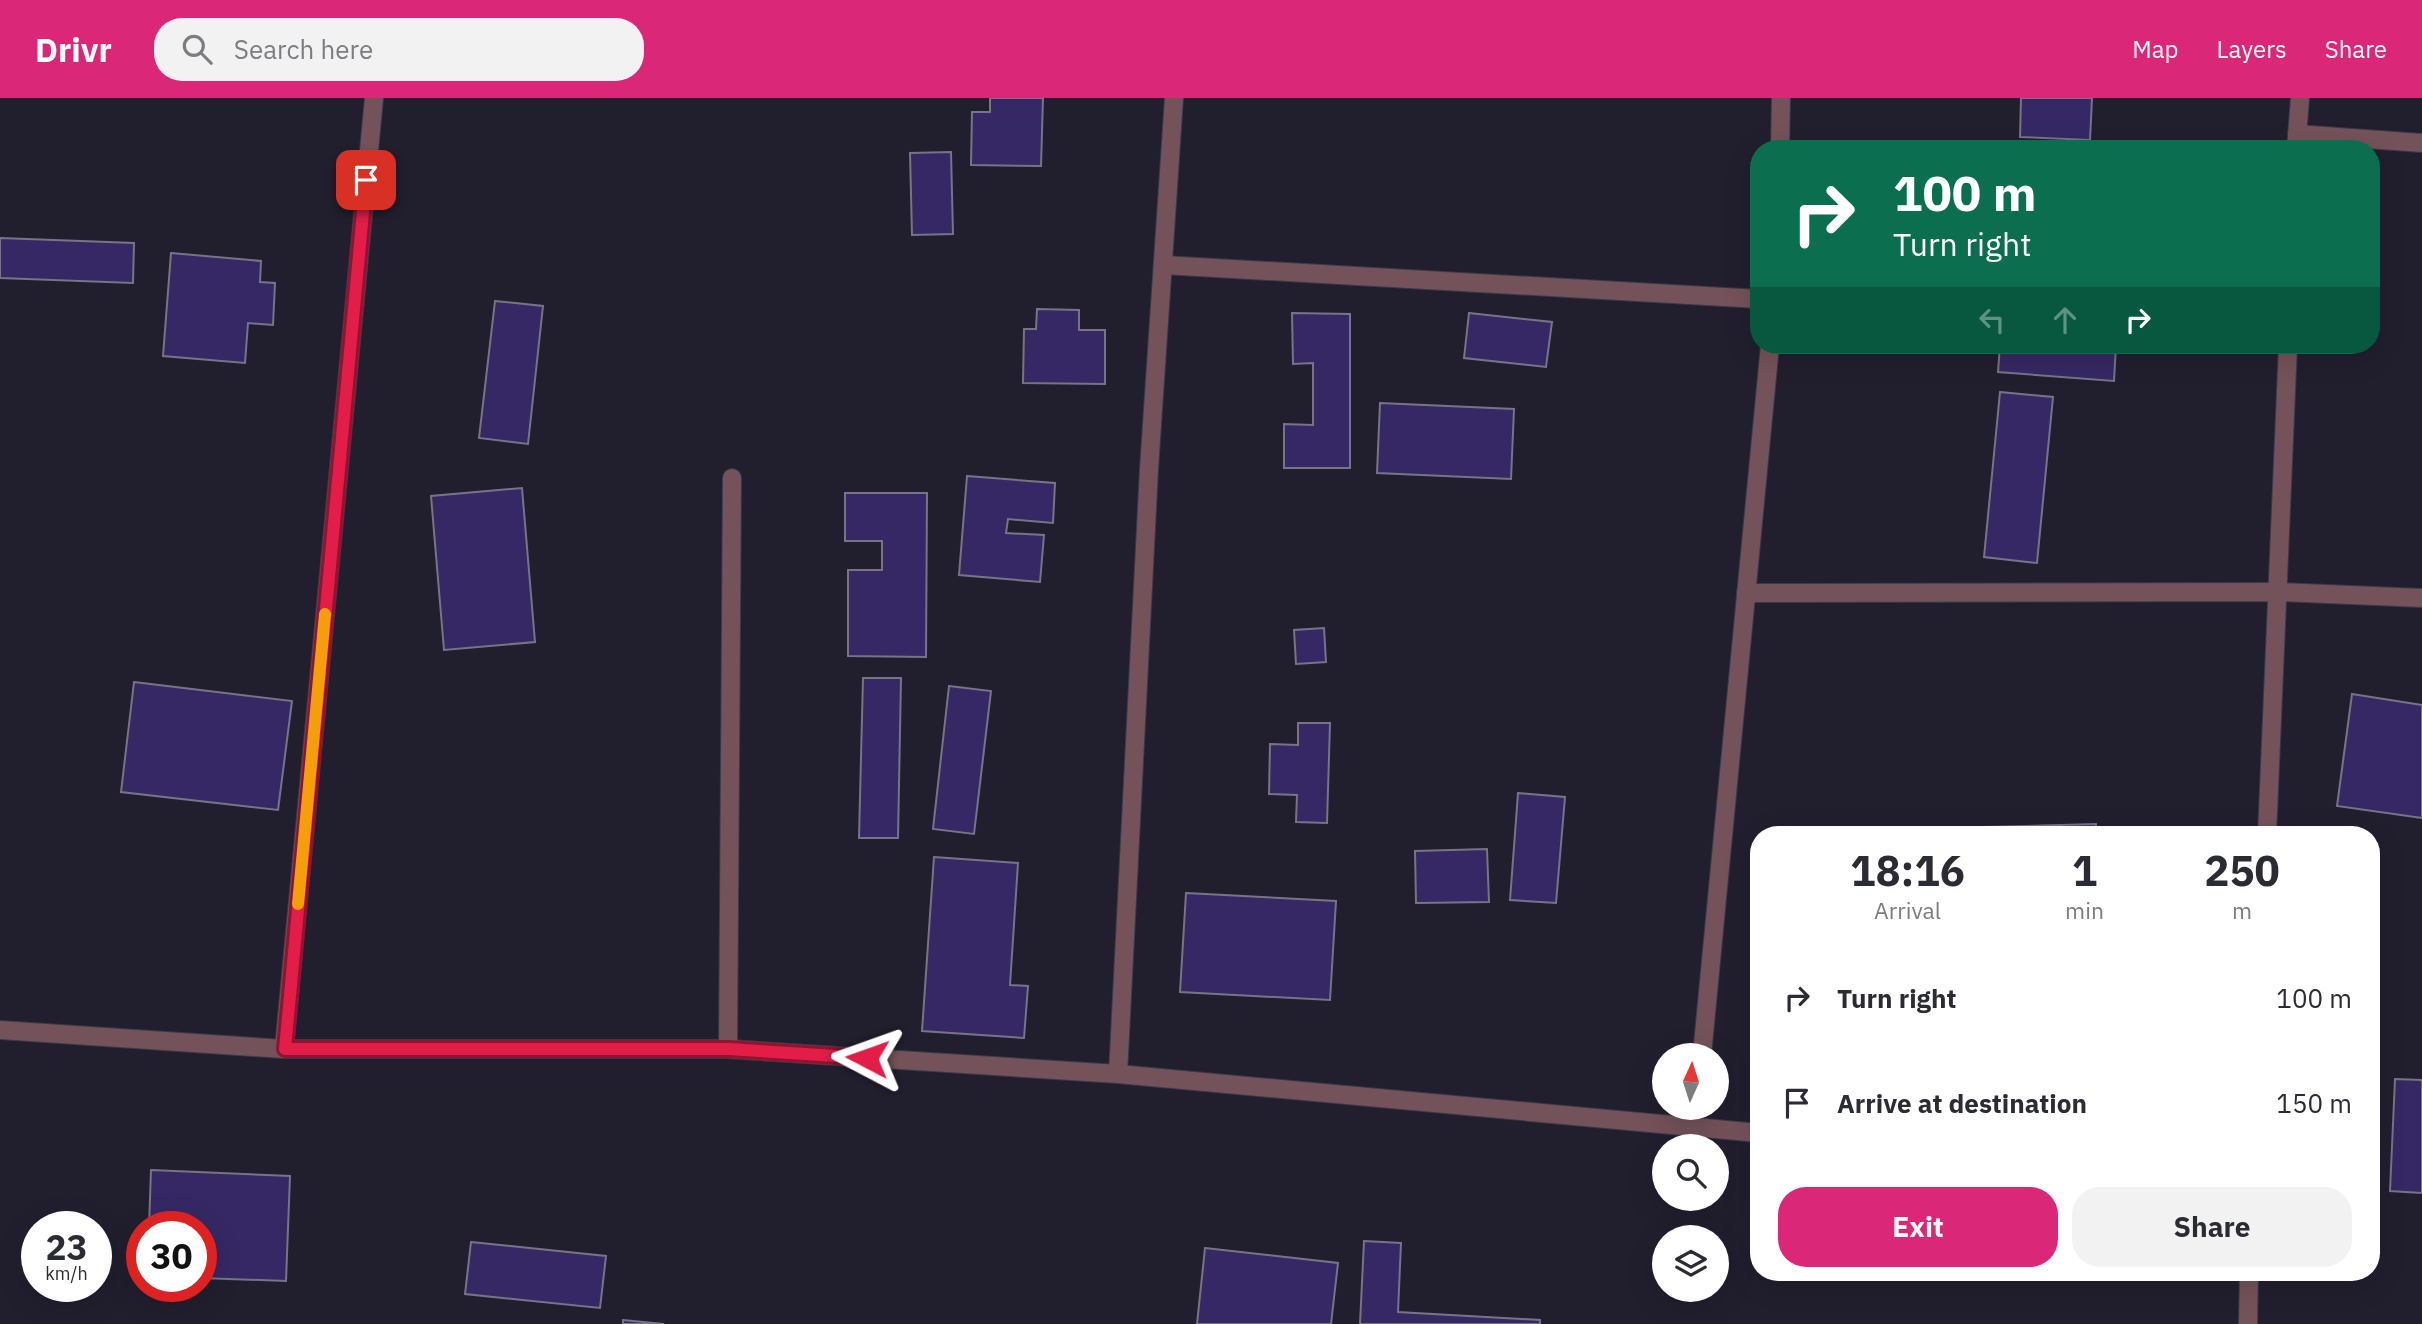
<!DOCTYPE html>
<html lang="en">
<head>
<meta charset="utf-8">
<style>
  body { margin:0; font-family:"IBM Plex Sans",sans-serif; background:#f2f2f3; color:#2b2b33; height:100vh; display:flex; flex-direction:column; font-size:26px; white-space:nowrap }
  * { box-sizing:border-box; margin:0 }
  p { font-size:23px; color:#7c7c81 }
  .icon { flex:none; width:38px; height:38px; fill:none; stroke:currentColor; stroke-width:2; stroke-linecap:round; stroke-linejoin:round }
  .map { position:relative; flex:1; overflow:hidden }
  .sheet { position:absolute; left:1750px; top:728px; width:630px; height:455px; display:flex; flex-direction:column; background:#fff; border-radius:28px; box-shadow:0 7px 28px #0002 }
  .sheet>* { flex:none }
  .guide { position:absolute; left:1750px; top:42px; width:630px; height:214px; border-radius:28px; box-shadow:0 7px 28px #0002; background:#0b6e4f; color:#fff; overflow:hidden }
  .needle { width:46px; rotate:3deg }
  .tools { position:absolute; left:1652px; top:945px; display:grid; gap:14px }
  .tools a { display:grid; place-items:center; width:77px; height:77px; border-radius:50%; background:#fff; box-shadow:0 7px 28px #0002; font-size:35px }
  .speed { position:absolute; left:21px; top:1113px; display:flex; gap:14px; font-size:35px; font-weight:700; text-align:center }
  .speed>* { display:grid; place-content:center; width:91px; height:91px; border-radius:50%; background:#fff; box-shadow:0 7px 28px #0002; line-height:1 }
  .speed small { font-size:18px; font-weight:400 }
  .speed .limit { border:10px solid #d22; background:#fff; color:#111 }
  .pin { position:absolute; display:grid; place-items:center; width:60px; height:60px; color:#fff; margin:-30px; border-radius:14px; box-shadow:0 4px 10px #0006 }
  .me { position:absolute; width:77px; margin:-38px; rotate:274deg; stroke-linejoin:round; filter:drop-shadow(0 0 5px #0008) }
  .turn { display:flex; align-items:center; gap:24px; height:147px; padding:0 28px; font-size:32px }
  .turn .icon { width:91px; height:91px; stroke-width:2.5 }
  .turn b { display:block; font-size:49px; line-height:60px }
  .lanes { display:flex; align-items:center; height:66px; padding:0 28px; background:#0003; justify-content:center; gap:35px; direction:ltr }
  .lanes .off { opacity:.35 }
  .eta { display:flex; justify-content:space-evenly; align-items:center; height:119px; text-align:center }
  .eta b { font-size:42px; font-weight:700; line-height:49px }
  .action { display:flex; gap:14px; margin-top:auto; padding:14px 28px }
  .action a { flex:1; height:80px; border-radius:28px; background:#db2777; color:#fff; font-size:28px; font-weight:700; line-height:80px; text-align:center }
  .action a+a { background:#f2f2f3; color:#2b2b33 }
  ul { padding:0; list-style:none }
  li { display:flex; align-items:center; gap:21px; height:105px; padding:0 28px }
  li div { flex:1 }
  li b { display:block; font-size:26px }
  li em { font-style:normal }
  header { display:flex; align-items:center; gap:42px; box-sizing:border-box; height:98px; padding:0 35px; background:#db2777; color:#fff }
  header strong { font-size:33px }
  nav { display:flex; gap:38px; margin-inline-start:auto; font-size:24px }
  .search { width:490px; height:63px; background:#f2f2f3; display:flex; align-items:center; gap:18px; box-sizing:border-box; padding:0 24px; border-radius:28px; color:#7c7c81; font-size:26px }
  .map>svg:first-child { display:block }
  .building { fill:#362864; stroke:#767486; stroke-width:2 }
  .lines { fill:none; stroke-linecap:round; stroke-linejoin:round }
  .minor-casing { stroke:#3b3a48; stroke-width:20 }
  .minor { stroke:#745259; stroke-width:18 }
  .route-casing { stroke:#92132f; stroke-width:18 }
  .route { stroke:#e11d48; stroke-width:12 }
  .slow { stroke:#f59e0b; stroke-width:12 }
</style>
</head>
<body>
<header>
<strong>Drivr</strong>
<div class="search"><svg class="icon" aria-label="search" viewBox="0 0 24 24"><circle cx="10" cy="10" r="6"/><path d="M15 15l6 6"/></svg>Search here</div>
<nav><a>Map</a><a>Layers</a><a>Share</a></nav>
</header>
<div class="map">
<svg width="2422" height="1226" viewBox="0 0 2422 1226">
  <rect width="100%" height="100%" fill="#211f2e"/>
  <g class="building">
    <path d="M990,0H1043L1041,68L971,67L972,14H990Z"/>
    <path d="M2021,0H2092L2090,42L2020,39Z"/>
    <path d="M951,54L953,136L912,137L910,55Z"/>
    <path d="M0,140L134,145L133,185L0,180Z"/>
    <path d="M171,155L261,163L260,184L275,185L273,227L248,225L245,265L163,258Z"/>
    <path d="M495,203L543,208L528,346L479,340Z"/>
    <path d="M1037,211L1079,212V232H1105V286L1023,285L1024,231H1036Z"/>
    <path d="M1292,215L1350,216V370H1284V326L1313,327V265L1293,266Z"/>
    <path d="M1469,215L1552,224L1546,269L1464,260Z"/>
    <path d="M2000,247H2116L2114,283L1998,274Z"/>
    <path d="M2000,294L2053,299L2037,465L1984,459Z"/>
    <path d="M1380,305L1514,311L1511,381L1377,375Z"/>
    <path d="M967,378L1055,385L1053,425L1008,421L1006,435L1044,437L1040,484L959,477Z"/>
    <path d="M522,390L535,544L444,552L431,398Z"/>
    <path d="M845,395H927L926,559L848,558V472H882V443H845Z"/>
    <path d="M1324,530L1326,564L1296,566L1294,532Z"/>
    <path d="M863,580H901L898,740H859Z"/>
    <path d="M134,584L292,603L278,712L121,694Z"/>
    <path d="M949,588L991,593L974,736L933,731Z"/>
    <path d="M2352,596L2422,607V720L2337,708Z"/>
    <path d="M1298,625H1330L1327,725L1296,724L1297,697L1269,696L1270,646L1298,647Z"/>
    <path d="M1518,695L1565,699L1556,805L1510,802Z"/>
    <path d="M2096,726V737H1986L1985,729Z"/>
    <path d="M1487,751L1489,804L1416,805L1415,753Z"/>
    <path d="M934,759L1018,765L1010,887L1028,888L1024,940L922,933Z"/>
    <path d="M1186,795L1336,803L1330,902L1180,894Z"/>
    <path d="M2395,981L2422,982V1095L2390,1093Z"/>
    <path d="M151,1072L290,1078L286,1183L201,1180V1129H149Z"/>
    <path d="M1364,1143L1401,1145L1398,1214L1540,1222V1226H1360Z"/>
    <path d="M471,1144L606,1158L600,1210L465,1196Z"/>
    <path d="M1205,1150L1338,1165L1331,1226H1197Z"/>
    <path d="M623,1222L664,1226H623Z"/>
  </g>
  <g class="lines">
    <g class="minor-casing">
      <g id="minor">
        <path d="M2297,36L2422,45"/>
        <path d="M1780,51L1781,0"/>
        <path d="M2296,51L2300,0"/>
        <path d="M1163,167L1759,201"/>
        <path d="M1746,495L2278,494L2422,500"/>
        <path d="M2267,737L2288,247"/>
        <path d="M0,932L284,951H728L1118,976L1759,1035"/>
        <path d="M284,951L374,0"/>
        <path d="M728,951L732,380"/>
        <path d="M1702,957L1770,247"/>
        <path d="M1118,976L1149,371L1174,0"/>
        <path d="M2248,1226L2249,1174"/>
      </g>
    </g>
    <use href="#minor" class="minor"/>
  </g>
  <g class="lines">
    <g class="route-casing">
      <path id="route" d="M366,82L285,951H728L867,960"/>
    </g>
    <use href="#route" class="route"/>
    <path class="slow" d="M298,806L325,516"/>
  </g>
</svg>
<div class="tools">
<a><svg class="needle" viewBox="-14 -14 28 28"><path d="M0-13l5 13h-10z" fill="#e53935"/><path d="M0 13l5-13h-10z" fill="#7c7c81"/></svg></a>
<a><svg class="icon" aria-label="search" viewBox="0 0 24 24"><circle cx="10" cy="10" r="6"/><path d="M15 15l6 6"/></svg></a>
<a><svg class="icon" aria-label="layers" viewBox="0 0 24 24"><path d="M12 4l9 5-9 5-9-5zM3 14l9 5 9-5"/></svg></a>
</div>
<div class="speed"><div>23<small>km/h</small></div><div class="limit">30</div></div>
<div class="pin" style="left:366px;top:82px;background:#d93025"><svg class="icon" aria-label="arrive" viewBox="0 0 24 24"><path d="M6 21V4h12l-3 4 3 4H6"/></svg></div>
<svg class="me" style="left:867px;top:960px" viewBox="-20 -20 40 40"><path d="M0-17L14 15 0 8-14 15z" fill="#e11d48" stroke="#fff" stroke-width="4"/></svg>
<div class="guide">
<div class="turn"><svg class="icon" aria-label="right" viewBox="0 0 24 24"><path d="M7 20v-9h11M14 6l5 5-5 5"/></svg><div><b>100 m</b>Turn right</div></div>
<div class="lanes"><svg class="icon off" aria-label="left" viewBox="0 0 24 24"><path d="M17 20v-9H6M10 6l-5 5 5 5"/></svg><svg class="icon off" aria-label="ahead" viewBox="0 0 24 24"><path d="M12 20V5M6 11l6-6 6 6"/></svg><svg class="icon" aria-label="right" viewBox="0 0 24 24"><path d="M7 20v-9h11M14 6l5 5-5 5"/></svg></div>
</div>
<section class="sheet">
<div class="eta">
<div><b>18:16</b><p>Arrival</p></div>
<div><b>1</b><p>min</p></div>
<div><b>250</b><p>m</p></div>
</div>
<ul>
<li><svg class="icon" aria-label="right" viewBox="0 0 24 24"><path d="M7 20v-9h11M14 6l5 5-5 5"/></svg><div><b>Turn right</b></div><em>100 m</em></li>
<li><svg class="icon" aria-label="arrive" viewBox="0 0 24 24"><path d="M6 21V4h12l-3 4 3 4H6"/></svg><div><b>Arrive at destination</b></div><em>150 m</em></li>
</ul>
<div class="action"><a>Exit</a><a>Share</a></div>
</section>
</div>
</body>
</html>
